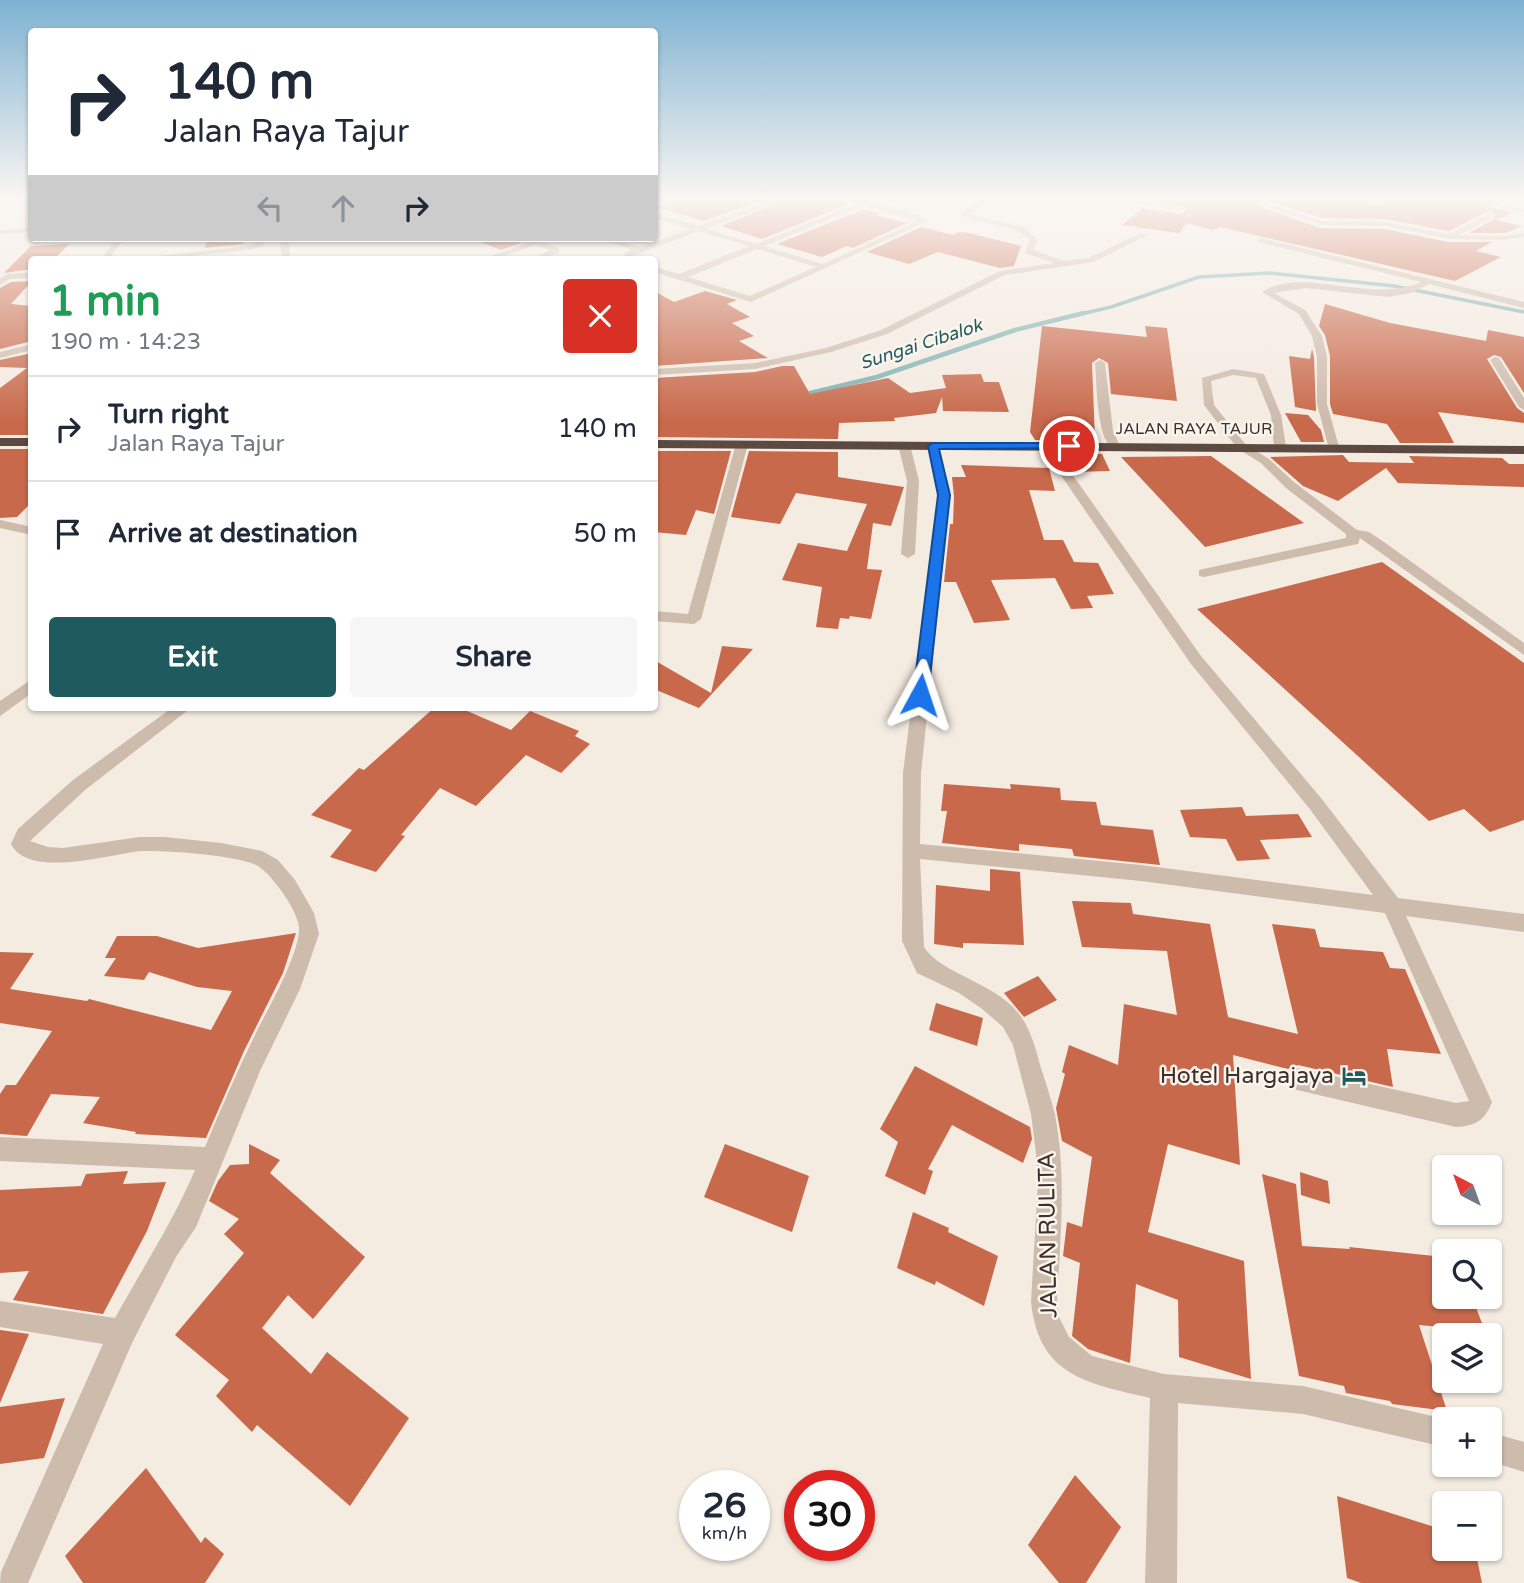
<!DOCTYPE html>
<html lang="en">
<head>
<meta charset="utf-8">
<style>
  body { margin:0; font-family:"Varela Round",sans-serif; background:#f6f6f7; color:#1f2937; height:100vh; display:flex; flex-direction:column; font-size:26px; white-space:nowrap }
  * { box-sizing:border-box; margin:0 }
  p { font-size:23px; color:#747a83 }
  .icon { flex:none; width:38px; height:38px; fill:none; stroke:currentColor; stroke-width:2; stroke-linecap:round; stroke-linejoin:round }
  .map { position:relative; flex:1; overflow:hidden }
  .panel { position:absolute; left:28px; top:256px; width:630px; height:455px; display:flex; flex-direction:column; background:#fff; border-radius:7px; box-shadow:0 2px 5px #0004 }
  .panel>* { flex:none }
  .guide { position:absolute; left:28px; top:28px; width:630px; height:214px; border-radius:7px; box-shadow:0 2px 5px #0004; background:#fff; color:#1f2937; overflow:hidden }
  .needle { width:46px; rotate:319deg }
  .tools { position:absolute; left:1432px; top:1155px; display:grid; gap:14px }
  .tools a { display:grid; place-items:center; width:70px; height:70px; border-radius:7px; background:#fff; box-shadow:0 2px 5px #0004; font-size:35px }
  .speed { position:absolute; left:679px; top:1470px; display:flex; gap:14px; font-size:35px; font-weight:700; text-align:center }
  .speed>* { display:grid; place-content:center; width:91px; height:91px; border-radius:50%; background:#fff; box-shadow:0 2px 5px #0004; line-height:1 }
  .speed small { font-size:18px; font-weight:400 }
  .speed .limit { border:10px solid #d22; background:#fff; color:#111 }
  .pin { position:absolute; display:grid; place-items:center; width:60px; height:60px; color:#fff; margin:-30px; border:4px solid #fff; border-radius:50%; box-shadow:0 2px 7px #0007 }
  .me { position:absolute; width:77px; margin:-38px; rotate:5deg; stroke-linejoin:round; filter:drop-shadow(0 0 5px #0008) }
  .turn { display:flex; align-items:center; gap:24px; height:147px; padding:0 21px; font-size:32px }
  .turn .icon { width:91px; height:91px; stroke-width:2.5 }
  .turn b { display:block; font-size:49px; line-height:60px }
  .lanes { display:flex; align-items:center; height:66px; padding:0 21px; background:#0003; justify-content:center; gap:35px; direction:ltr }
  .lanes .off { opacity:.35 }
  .round { display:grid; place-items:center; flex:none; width:74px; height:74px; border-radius:7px; background:#f6f6f7 }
  .head { display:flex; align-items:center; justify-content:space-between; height:119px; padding:0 21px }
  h1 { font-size:42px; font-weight:700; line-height:52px; color:#1e9e55 }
  .button { display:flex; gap:14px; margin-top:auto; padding:14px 21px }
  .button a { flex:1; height:80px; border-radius:7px; background:#1f5a5e; color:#fff; font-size:28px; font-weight:700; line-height:80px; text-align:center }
  .button a+a { background:#f6f6f7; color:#1f2937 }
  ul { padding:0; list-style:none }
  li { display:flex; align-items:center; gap:21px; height:105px; padding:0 21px; border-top:2px solid #e0e1e3 }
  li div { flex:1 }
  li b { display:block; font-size:26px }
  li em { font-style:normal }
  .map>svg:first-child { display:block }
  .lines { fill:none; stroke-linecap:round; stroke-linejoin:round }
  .stream-far1 { stroke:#7fb0b2; stroke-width:3.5 }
  .stream { stroke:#7fb0b2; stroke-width:4.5 }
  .building { fill:#c8694b }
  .minor { fill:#cdbbac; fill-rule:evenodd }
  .highway { fill:#5c4a42; fill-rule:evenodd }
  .route { fill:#1a73e8; stroke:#114b97; stroke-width:2 }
  .labels { text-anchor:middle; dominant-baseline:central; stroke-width:5; stroke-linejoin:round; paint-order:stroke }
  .far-street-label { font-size:16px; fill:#3b302b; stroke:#fbf5ee }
  .far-water-label { font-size:18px; font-style:italic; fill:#1f5a5e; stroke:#fbf5ee }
  .near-poi-label { font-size:23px; fill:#3b302b; stroke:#fbf5ee; text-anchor:end }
  .near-street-label { font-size:23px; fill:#3b302b; stroke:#fbf5ee }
</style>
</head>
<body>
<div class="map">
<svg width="1524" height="1583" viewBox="0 0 1524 1583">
  <rect width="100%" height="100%" fill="#f4ebe1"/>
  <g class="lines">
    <path class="stream-far1" d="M1077,315L1111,307L1199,277L1269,273L1394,286L1524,312"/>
    <path class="stream" d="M802,395L877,377L1015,330L1084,313"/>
  </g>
  <g class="building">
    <path d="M672,199H764L704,221L657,207L670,204Z"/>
    <path d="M786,199H833L848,204L762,239L721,226Z"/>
    <path d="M1153,199H1240L1320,228L1385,229L1448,242H1492L1476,251L1501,257L1455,281L1220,227L1213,230L1187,223L1179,233L1122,225L1143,208L1180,214L1187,210L1184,206Z"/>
    <path d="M1264,199H1350L1378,206L1392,199H1465L1512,213L1496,220L1522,226L1505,233H1469L1494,219L1495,215L1491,210L1449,231L1385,219L1322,218Z"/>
    <path d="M864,209L879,213L875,215L907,223L853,248L847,246L822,257L777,244Z"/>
    <path d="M921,227L953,235L959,232L969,233L1021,246L1014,266L1000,268L938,252L909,264L867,252Z"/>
    <path d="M208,238H245L243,244L205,248Z"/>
    <path d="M478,238H533L501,250L478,241Z"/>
    <path d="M69,244L54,259H32V269L4,273L31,246Z"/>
    <path d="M32,281L11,304L32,306V341L0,349V288L11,282Z"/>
    <path d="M654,291L674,302L705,291L737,300L727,304L750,317L732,323L754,336L739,341L768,358L654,366Z"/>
    <path d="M1325,304L1390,323L1486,341L1488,330L1524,337V393L1501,357L1494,355L1487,359L1517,408L1524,413V423L1438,412L1454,443H1400L1387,424L1333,414L1330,404V356L1325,335L1319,326Z"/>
    <path d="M1042,326L1147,337L1145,326L1167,328L1177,401L1111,394L1108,363L1099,358L1092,363L1095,440H1035L1030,432Z"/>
    <path d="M1312,349L1314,357L1316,411L1295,407L1289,356L1310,359Z"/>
    <path d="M32,353V435H0V388L27,368L0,367V360Z"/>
    <path d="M782,366H794L810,394L888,378L910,393L946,388L942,375L981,374L984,382H999L1009,412L943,411L942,397L936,413L894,418L895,421L839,423L838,439L654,437V378L755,372Z"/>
    <path d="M1285,413L1308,415L1321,430L1324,442H1301Z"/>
    <path d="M0,449H32V502L17,517L0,518Z"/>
    <path d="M654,451H731L714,514L696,510L686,535L654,532Z"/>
    <path d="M749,451L838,452V477L904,487L891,526L873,523L867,569L882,570L871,619L850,616L849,619L840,618L838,629L816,627L822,587L782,580L798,543L847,551L867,504L796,493L780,524L731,517Z"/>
    <path d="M1061,453L1102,454L1110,471L1074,472Z"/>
    <path d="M1343,455L1349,462L1414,463L1409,456L1502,458L1509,464H1524V487L1398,483L1386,468L1338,501L1303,486L1270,457Z"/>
    <path d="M1211,456L1304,523L1205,547L1121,457Z"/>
    <path d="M961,465L1049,468L1055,491L1029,490L1044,540H1063L1074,562L1098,563L1114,594L1087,596L1093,608L1071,609L1055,578L991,580L1010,620L974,623L956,582H944L950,524H953L954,497L952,477H966Z"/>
    <path d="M1382,562L1524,663V820L1490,832L1464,809L1429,821L1197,609Z"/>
    <path d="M722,646L753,649L699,708L654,689V660L711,693Z"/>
    <path d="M435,707H458L511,730L530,711L579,731L575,736L590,744L561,773L526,755L476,806L440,788L401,835L405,836L376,872L330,857L352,830L311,815L359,768L364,770Z"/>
    <path d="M944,784L1011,789L1010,784L1060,788L1061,800L1096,802L1101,825L1153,830L1160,865L1074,856L1072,849L1019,844V851L942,843L947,811H941Z"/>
    <path d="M1242,807L1246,816L1298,814L1312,837L1260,840L1270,859L1237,861L1226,839L1190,837L1180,810Z"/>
    <path d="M990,869L1020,872L1024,945L963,943V948L934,944L936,885L990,891Z"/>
    <path d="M1072,901L1131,903L1133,914L1210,924L1228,1017L1298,1034L1272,924L1315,929L1320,947L1383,952L1390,968L1405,969L1441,1054L1387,1049L1393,1087L1298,1065L1288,1069L1233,1055L1240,1165L1168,1144L1148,1232L1244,1261L1251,1379L1179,1357L1178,1300L1136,1284L1130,1363L1088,1349L1072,1336L1080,1263L1063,1256L1067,1222L1082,1227L1092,1157L1062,1141L1056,1108L1065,1074L1062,1072L1069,1045L1118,1065L1124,1004L1177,1015L1167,951L1082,947Z"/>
    <path d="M296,933L283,973L244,1051L206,1138L135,1134L136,1132L83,1123L100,1097L51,1094L27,1136L0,1134V1094L6,1085H16L52,1031L0,1023V952L34,953L10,989L87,1001L89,999L211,1030L232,991L197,987L149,972L144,980L104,976L116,958H105L117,936H157L198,948Z"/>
    <path d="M1038,976L1057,1000L1024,1017L1004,993Z"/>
    <path d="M936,1003L983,1018L977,1046L929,1030Z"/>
    <path d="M915,1066L1030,1127L1032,1139L1023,1163L952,1125L928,1169L933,1171L925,1195L885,1176L898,1142L880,1129Z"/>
    <path d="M249,1144L280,1160L270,1173L365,1257L313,1319L288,1295L262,1328L311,1374L327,1352L409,1418L350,1506L257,1425L252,1432L216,1396L229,1380L175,1335L244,1253L224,1234L239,1219L209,1201L218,1181L230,1165L249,1164Z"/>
    <path d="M725,1144L809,1176L792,1232L704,1197Z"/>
    <path d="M128,1171L123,1184L166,1182L147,1231L103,1314L13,1300L29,1271L0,1273V1190L81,1186L86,1174Z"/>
    <path d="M1300,1172L1328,1181L1330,1204L1301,1195Z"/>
    <path d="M1262,1174L1296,1184L1302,1246L1350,1249L1349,1247L1444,1257V1297H1472L1485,1331L1419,1325L1447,1411L1392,1404L1390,1401L1346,1393L1344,1386L1299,1376Z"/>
    <path d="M913,1212L949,1228L948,1232L998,1256L984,1306L936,1281L935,1285L897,1268Z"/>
    <path d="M0,1330L29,1334L0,1403Z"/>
    <path d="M65,1398L44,1458L0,1464V1407Z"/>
    <path d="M146,1468L201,1543L205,1537L224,1554L205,1583H83L65,1556Z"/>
    <path d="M1075,1475L1121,1527L1086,1583H1059L1028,1545Z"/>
    <path d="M1337,1496L1444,1530V1549H1475L1482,1583H1361L1347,1578Z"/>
  </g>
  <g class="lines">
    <g class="minor">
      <rect x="0" y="199" width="32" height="4"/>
      <path d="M669,199V201L654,205V200Z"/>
      <path d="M773,199H784L707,229L756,244L856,204L840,199C862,199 910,208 928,221L751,302L654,272V267L679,274L749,246L699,231L632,256L630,259H622L626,252L633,250L598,238H610L640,247L691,229L654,218V213L699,226ZM864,206L918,221L823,264L764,246ZM757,249L816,267L750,296L688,277Z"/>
      <path d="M982,199H991L970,214L1023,227L1038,240L1033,250L1064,261L1088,258L1141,233L1148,235L1093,262L1005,275L887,334L831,352L755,369L654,375V369L755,363L826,348L881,330L1000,271L1054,263L1025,253L1030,240C1013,222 984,227 962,216V212Z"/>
      <path d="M1108,199H1129L1184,209L1180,211Z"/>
      <path d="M1242,199H1254L1322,221L1385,222L1449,234L1490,213L1493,217L1459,235L1505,236L1524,233V237L1505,240L1449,239L1385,226L1321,225Z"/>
      <path d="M1467,199H1482L1524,209V213Z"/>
      <path d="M32,228V232L0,234V230Z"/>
      <path d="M117,238H125L109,259H101Z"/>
      <path d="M259,238H288L290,259H282L280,241L265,242L262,247L249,250L161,259H132L248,246L256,243Z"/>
      <path d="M541,238H553L544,242L559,248V252L544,259H534L549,250L536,245L495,259H483Z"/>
      <path d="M1261,238L1524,302V308L1429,284L1411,293L1388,297L1306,288L1274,293L1305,310L1322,336L1327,357V404L1339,447L1329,449L1317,404V357L1312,336L1299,314L1262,292C1304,265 1369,305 1421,282L1258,242Z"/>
      <path d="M32,272V278L10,279L0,285V278L8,274Z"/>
      <path d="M32,344V350L0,358V352Z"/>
      <path d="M1495,357L1499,358L1524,398V410L1519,407L1490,360Z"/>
      <path d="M1100,360L1105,363L1113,431L1120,446L1114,449C1096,441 1097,382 1095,363Z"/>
      <path d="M1233,369L1264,374L1281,415L1286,447L1280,450L1274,447L1271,415L1256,378L1233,375L1211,381L1214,405L1246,445L1269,459L1294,482L1357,530L1369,532L1384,542L1524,643V655L1360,538L1358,544L1353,545L1204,577L1199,576V570L1346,538V534L1286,488L1261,463L1238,449L1204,405L1202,378Z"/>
      <path d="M742,441L748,444L701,619L694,624L654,621V611L688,614L736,444Z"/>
      <path d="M904,442L910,445L919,481L915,554L908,558L901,554L907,481L898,445Z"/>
      <path d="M1046,442L1050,443L1201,656L1321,798L1398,898L1524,914V932L1406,916L1492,1102C1485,1120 1476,1126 1456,1127L1297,1090L1289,1087L1286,1079L1289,1071L1297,1068L1456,1103L1469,1101L1385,913L1141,881L920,859L924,947C941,974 996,983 1019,1014C1031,1029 1036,1050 1041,1068C1046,1083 1051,1099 1055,1115C1067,1176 1060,1240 1057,1302L1059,1317L1069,1337L1092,1356L1164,1374L1303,1386L1445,1419L1444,1447L1303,1414L1178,1403L1177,1583H1145L1150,1398C1088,1383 1039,1377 1031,1302L1038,1182L1036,1153L1031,1114L1013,1045L1003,1027L981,1008L959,993L917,973L902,941L903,773L938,495L929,444L939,446L950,495L921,773L920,844L1141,865L1373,895L1309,808L1191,664L1040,445Z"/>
      <path d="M0,520L32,527V535L0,528Z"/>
      <path d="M32,679V693L0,716V701Z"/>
      <path d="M173,707H192L85,790L30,841L48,847L63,848L140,837H165L221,843L262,851L278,860L295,880L314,913L319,934L300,989L260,1071L196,1227L176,1257L132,1343L28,1583H0L1,1572L103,1344L0,1327V1301L115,1318C142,1269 173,1222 195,1170L0,1161V1137L205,1147C223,1104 241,1062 262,1021C273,1001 301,948 299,927C297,914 288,900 280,889C274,881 267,872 258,866C240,855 165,850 143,851C112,853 29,880 11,844L18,829L73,780Z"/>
      <path d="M1489,1432L1524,1442V1472L1489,1461Z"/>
    </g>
    <g class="highway">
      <rect x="0" y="438" width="32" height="8"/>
      <path d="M654,440L1524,446V454L654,448Z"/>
    </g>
  </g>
  <linearGradient id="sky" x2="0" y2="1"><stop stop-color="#7eb2d2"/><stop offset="0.47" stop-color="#faf6f2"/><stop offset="1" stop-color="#faf6f2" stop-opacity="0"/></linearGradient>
  <rect width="1524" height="421" fill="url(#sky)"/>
  <path class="route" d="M1069,443L1072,444V448L939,449L950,495L928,695L926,699H915L913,695L938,495L928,446L933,443Z"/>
  <defs>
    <g id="hotel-bare" transform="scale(1.89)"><path d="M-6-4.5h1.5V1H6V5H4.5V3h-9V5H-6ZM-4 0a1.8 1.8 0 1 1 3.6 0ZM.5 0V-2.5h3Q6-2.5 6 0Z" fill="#1f5a5e" stroke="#fbf5ee" stroke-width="2.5" paint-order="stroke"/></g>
  </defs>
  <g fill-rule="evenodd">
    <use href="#hotel-bare" x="1354" y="1076"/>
  </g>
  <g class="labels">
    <g class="far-street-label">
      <text x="1194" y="429">JALAN RAYA TAJUR</text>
    </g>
    <g class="far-water-label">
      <text transform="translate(921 344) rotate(-18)">Sungai Cibalok</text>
    </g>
    <g class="near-poi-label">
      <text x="1334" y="1076">Hotel Hargajaya</text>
    </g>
    <g class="near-street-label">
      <text transform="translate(1048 1235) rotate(-91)">JALAN RULITA</text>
    </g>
  </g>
</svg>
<div class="tools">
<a><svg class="needle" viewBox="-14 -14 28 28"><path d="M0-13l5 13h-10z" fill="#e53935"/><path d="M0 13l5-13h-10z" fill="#747a83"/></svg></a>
<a><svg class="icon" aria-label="search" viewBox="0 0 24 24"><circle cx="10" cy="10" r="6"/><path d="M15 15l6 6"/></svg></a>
<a><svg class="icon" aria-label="layers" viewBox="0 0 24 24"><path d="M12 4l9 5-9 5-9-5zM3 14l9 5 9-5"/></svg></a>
<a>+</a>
<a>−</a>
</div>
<div class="speed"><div>26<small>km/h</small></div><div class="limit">30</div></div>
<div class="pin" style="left:1069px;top:446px;background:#d93025"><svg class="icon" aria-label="arrive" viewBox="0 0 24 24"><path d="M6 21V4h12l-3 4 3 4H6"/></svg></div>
<svg class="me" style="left:920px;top:695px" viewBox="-20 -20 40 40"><path d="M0-17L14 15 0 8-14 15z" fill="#1a73e8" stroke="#fff" stroke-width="4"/></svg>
<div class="guide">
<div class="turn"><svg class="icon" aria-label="right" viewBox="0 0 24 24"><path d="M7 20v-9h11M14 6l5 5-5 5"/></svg><div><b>140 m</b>Jalan Raya Tajur</div></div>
<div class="lanes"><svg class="icon off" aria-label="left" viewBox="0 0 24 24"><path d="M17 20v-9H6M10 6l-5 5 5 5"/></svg><svg class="icon off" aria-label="ahead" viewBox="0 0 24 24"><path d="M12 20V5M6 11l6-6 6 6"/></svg><svg class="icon" aria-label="right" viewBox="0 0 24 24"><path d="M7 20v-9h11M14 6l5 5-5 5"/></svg></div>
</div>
<section class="panel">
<div class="head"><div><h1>1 min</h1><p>190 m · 14:23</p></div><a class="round" style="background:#d93025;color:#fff"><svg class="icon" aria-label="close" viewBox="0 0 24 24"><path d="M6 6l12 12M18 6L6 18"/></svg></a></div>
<ul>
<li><svg class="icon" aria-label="right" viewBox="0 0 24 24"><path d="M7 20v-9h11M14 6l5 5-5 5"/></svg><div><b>Turn right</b><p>Jalan Raya Tajur</p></div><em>140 m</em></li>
<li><svg class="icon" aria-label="arrive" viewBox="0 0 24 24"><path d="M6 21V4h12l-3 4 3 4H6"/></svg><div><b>Arrive at destination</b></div><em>50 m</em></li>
</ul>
<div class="button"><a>Exit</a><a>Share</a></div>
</section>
</div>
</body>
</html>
